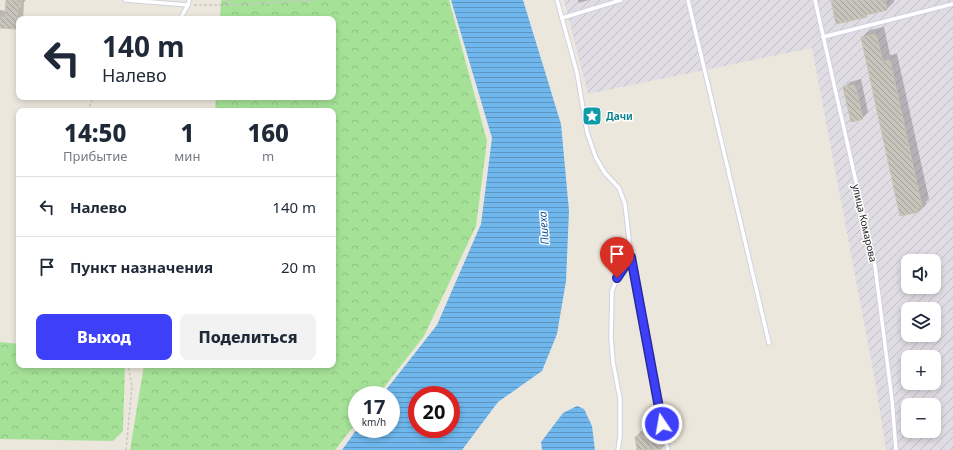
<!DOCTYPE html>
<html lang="ru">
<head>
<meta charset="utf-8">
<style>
  body { margin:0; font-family:"Noto Sans",sans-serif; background:#f2f2f3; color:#1f2937; height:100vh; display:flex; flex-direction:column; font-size:15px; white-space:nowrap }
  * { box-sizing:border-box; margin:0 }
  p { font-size:13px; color:#747a83 }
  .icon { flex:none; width:22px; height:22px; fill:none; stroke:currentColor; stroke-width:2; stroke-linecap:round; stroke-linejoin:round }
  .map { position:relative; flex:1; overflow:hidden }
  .panel { position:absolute; left:16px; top:108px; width:320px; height:260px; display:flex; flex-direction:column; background:#fff; border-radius:8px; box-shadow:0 2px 6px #0003 }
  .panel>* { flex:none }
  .banner { position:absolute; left:16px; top:16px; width:320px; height:84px; border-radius:8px; box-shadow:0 2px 6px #0003; background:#fff; color:#1f2937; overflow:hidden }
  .fabs { position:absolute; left:901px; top:254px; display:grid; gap:8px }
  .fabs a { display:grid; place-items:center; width:40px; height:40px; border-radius:8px; background:#fff; box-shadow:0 2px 6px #0003; font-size:20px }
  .speed { position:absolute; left:348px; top:386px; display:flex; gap:8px; font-size:20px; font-weight:700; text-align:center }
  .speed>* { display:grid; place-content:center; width:52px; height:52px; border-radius:50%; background:#fff; box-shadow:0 2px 6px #0003; line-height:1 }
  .speed small { font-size:10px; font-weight:400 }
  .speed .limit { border:6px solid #d22; background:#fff; color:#111 }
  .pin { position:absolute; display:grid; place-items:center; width:34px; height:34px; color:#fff; margin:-41px -17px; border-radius:50% 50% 50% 0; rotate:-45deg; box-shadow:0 0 4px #0007 }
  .pin .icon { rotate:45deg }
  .me { position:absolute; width:44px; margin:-22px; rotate:348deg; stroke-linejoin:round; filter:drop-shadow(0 0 3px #0008) }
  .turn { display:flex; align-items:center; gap:14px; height:84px; padding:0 20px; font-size:18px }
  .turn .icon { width:52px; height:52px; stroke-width:2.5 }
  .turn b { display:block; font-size:28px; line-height:34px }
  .eta { display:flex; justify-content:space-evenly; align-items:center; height:68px; text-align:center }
  .eta b { font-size:24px; font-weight:800; line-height:28px }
  .cta { display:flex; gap:8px; margin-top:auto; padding:8px 20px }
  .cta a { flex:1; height:46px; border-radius:8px; background:#3d40f8; color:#fff; font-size:16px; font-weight:800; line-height:46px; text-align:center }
  .cta a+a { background:#f2f2f3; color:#1f2937 }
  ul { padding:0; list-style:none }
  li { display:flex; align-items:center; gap:12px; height:60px; padding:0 20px; border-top:1px solid #e0e1e3 }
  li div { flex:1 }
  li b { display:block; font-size:15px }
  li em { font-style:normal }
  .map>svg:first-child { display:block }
  .industrial { fill:url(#industrial-furrows); fill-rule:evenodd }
  .forest { fill:url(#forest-crowns) }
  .water { fill:url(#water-rules); fill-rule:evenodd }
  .shadow { fill:#0003 }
  .building { fill:url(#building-back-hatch); stroke:#c7c4b5 }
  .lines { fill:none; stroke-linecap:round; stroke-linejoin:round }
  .service-casing { stroke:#d1d1e2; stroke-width:5.5 }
  .path { stroke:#c8c8c8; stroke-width:1.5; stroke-dasharray:3 2; stroke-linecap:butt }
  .service { stroke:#fff; stroke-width:3.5 }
  .route-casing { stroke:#282aa1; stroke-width:10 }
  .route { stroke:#3d40f8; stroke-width:7 }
  .labels { text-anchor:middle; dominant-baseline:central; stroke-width:3; stroke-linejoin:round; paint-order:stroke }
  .culture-label { font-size:10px; font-weight:bold; fill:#0d838f; stroke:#fff; text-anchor:start }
  .street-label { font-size:10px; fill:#2a2a2a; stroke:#fff }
  .water-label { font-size:11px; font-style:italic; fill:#0f5299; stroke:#fff }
</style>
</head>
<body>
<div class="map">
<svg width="953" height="450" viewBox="0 0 953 450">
  <defs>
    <pattern id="industrial-furrows" width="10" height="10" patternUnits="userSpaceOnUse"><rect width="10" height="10" fill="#e0dce4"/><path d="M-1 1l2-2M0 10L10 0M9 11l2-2" fill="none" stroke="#c0bdc4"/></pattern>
    <pattern id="forest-crowns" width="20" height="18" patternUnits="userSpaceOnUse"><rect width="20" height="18" fill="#a5e298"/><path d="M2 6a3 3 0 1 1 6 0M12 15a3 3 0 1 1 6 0" fill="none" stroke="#8ec283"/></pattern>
    <pattern id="water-rules" width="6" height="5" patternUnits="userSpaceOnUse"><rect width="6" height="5" fill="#6fb7ed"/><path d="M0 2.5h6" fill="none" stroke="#5b95c0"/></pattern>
    <pattern id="building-back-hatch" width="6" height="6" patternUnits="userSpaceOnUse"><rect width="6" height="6" fill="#c7c4bb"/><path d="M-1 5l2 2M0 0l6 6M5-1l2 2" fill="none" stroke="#a29f98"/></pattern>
  </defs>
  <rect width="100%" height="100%" fill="#ece7dc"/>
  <path class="industrial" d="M564,0H953V450H886L876,386L812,48L588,94ZM908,261H934V287H908ZM908,309H934V335H908ZM908,357H934V383H908ZM908,405H934V431H908Z"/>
  <g class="forest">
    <path d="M221,0H449L487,141L476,226L424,336L378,395H357V422L335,450H130L144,365H333V111H215L216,97H333V19H220Z"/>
    <path d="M0,342L19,344V365H125L123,431L113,441L0,439Z"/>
  </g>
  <g class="water">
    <path d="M451,0H523L561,124L569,211L566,281L557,334L542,371L498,402L462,450H342L357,429H391V395H382L437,325L481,224L492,138ZM417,395H451V429H417Z"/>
    <path d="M577,406L584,409L592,426L595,450H542L541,442L563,413Z"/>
  </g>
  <g class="shadow">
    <path d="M7,0H26L24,2L23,19H19V25L16,28L0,27V10L6,11Z"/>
    <path d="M578,0H589L579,3Z"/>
    <path d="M832,0H894V2L887,9L869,13L866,16Z"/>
    <path d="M884,27L890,55L897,54L929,199L926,202V204L919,211L901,215L862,37L870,30Z"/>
    <path d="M861,79L868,112L862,118L844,88L850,82Z"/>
    <path d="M665,427L668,442L662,448L651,450H638L636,437L641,431Z"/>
  </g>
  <g class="building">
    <path d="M6,0H21V7H18L16,29L0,28V17L5,18Z"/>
    <path d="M831,0H885L887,10L866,15L867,17L836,24Z"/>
    <path d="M876,34L883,62L890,60L922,207L918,208L919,212L900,216L861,37Z"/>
    <path d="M855,85L863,119L851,122L843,87Z"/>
    <path d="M659,432L662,449L637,450L635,437Z"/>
  </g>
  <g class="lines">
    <g class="service-casing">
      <g id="service">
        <path d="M125,0L188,5"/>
        <path d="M557,0L577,73L587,132L596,158L605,173L619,188L625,204L631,257L617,278L612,291L611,338L613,362L620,399V436L618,450"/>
        <path d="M688,0L769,343"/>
        <path d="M815,0L875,266L892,400L896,450"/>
        <path d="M562,18L621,0"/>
        <path d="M180,19L188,5L189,0"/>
        <path d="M823,37L953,4"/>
        <path d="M631,257L654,385L668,450"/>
      </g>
    </g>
    <g class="path">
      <path d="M224,0L232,4"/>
      <path d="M194,5H234L316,0"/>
      <path d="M88,111L93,97"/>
      <path d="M126,450L132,386L128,365"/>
    </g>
    <use href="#service" class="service"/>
  </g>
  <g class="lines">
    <g class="route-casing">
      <path id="route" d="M617,278L631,257L662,424"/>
    </g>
    <use href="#route" class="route"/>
  </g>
  <defs>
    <g id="sight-square" transform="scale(1)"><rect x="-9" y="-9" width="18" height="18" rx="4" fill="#0f9aa8" stroke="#fff"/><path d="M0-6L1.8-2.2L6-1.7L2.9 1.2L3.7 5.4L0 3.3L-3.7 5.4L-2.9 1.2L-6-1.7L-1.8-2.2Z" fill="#fff"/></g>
  </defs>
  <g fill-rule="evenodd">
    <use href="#sight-square" x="592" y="116"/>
  </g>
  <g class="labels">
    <g class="culture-label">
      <text x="606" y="116">Дачи</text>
    </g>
    <g class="street-label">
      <text transform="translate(865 223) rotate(77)">улица Комарова</text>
    </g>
    <g class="water-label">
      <text transform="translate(543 228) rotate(-94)">Пшеха</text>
    </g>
  </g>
</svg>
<div class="fabs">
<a><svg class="icon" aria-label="sound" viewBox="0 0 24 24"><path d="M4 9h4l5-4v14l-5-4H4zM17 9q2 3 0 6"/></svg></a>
<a><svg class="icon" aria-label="layers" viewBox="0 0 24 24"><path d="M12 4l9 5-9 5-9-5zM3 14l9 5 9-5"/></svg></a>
<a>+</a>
<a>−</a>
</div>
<div class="speed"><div>17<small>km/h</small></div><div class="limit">20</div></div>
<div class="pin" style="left:617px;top:278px;background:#d93025"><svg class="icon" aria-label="arrive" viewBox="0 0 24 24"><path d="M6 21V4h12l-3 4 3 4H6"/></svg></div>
<svg class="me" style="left:662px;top:424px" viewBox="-20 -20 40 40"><circle r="17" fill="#3d40f8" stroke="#fff" stroke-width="3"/><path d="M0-11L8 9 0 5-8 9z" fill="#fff"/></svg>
<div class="banner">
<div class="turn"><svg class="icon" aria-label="left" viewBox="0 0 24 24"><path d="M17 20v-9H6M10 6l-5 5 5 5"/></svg><div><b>140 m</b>Налево</div></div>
</div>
<section class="panel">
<div class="eta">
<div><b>14:50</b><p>Прибытие</p></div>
<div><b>1</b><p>мин</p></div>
<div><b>160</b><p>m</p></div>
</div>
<ul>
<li><svg class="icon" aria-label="left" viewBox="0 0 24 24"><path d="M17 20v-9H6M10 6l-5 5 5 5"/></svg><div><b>Налево</b></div><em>140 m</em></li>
<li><svg class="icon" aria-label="arrive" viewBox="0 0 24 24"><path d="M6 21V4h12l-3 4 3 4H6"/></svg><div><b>Пункт назначения</b></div><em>20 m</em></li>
</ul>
<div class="cta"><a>Выход</a><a>Поделиться</a></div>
</section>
</div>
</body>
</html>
